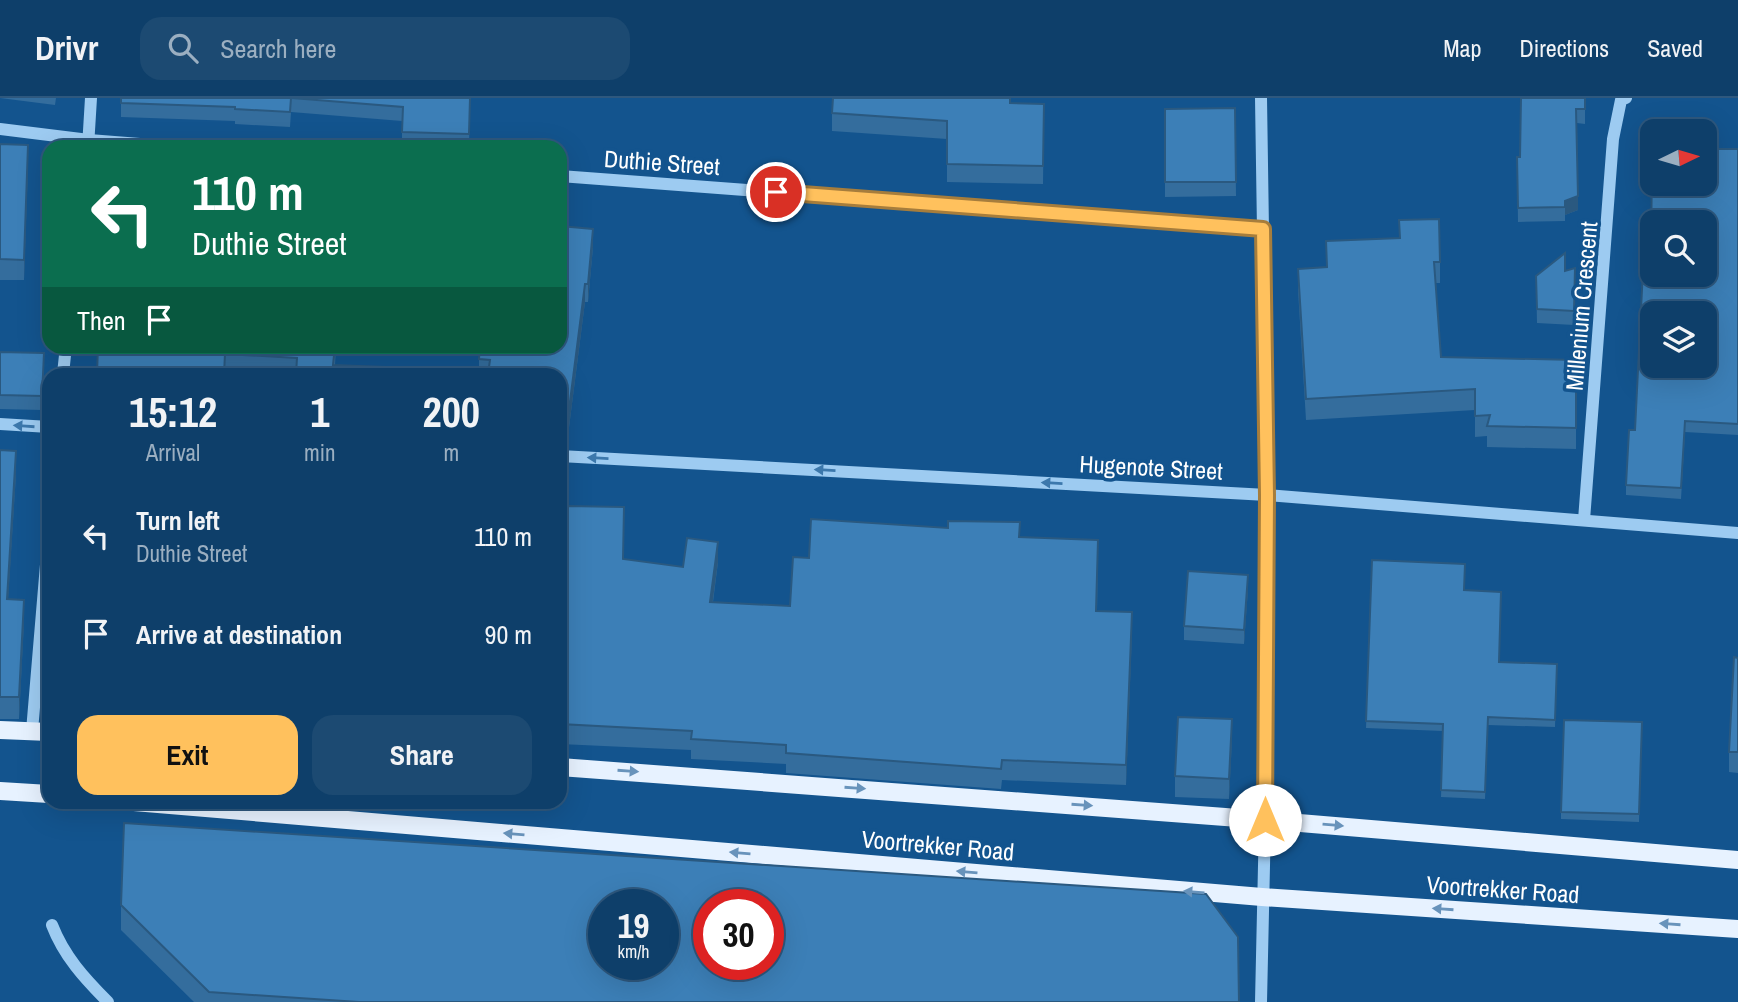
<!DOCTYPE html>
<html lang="en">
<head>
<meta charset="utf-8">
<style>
  body { margin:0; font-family:"Archivo Narrow",sans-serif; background:#1c4a72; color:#f1f3f6; height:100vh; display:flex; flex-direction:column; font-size:26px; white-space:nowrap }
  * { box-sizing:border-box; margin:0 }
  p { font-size:23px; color:#9bafc1 }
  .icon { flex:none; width:38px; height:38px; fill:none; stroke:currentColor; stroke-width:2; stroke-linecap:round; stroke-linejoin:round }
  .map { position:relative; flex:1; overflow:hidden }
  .side { position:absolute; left:42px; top:270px; width:525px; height:441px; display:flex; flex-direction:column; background:#0e3f6a; border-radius:21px; box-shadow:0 7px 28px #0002,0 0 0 2px #2e587e }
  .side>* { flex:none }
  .banner { position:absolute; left:42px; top:42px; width:525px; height:214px; border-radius:21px; box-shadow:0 7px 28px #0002,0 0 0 2px #2e587e; background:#0b6e4f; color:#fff; overflow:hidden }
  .needle { width:46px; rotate:85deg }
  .fabs { position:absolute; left:1640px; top:21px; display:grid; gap:14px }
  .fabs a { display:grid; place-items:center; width:77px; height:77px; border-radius:14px; background:#0e3f6a; box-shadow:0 7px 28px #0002,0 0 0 2px #2e587e; font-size:35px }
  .speed { position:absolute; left:588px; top:791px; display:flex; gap:14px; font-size:35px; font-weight:700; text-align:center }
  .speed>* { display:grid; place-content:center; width:91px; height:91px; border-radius:50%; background:#0e3f6a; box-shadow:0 7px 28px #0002,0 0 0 2px #2e587e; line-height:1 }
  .speed small { font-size:18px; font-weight:400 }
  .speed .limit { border:10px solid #d22; background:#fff; color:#111 }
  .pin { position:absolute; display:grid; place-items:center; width:60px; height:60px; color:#fff; margin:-30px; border:4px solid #fff; border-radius:50%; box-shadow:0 2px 7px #0007 }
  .me { position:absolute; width:77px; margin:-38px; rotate:0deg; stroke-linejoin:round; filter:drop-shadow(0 0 5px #0008) }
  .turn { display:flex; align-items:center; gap:24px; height:147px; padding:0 35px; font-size:32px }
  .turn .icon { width:91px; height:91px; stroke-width:2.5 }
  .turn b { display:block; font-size:49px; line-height:60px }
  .then { display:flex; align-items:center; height:66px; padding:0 35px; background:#0003; gap:14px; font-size:26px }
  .eta { display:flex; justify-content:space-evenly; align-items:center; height:119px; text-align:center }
  .eta b { font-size:42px; font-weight:800; line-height:49px }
  .button { display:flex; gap:14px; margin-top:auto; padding:14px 35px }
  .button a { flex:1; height:80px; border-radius:21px; background:#ffc15d; color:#111; font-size:28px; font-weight:800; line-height:80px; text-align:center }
  .button a+a { background:#1c4a72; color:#f1f3f6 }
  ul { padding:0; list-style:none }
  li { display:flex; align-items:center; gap:21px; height:98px; padding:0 35px }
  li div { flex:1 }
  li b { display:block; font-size:26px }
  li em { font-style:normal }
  header { display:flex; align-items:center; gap:42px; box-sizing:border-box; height:98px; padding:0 35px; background:#0e3f6a; border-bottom:2px solid #2e587e }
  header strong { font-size:33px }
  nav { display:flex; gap:38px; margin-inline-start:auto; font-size:24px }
  .search { width:490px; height:63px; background:#1c4a72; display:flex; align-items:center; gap:18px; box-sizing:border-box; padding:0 24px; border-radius:21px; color:#9bafc1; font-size:26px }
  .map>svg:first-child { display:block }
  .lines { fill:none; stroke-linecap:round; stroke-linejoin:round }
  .minor { stroke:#9dcbf1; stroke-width:12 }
  .major { stroke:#e7f2ff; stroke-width:18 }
  .wall { fill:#346d9d }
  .shaded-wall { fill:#2a5980 }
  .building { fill:#3c7fb7; stroke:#2a5980; stroke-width:2; fill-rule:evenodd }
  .oneway { fill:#3c78ac }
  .oneway2 { fill:#6893bb }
  .route-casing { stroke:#a67d3c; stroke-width:18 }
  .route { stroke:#ffc15d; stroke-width:12 }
  .labels { text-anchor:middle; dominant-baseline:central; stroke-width:7; stroke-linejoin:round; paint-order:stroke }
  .street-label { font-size:24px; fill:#fff; stroke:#13548e }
</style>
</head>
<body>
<header>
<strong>Drivr</strong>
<div class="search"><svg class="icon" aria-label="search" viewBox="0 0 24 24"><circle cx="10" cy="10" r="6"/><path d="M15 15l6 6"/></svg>Search here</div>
<nav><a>Map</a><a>Directions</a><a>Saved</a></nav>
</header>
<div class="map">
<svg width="1738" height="904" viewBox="0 0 1738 904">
  <rect width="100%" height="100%" fill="#13548e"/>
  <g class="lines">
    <g class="minor">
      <path d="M0,31L89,42L178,49"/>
      <path d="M88,49L91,0"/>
      <path d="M560,78L1263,131"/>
      <path d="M63,276L66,248"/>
      <path d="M0,326L49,329"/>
      <path d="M560,358L1267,397L1738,435"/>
      <path d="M1584,422L1613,41L1621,2L1626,0"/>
      <path d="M32,633L49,431"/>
      <path d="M52,827C64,858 84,880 108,904"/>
      <path d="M1261,904L1265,722L1267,397L1261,0"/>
    </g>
    <g class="major">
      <path d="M0,632L49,634"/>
      <path d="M560,669L1265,722L1738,762"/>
      <path d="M0,693L49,696"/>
      <path d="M134,704L1262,799L1738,831"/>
    </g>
  </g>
  <g class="wall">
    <path d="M0,0H56L55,7Z"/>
    <path d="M121,0H470L469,49H402V23L291,14L290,29L235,26V23L121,19Z"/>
    <path d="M1585,0V26L1577,25L1578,112L1565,117V123L1518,124L1517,59H1520Z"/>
    <path d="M1010,5L1044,6L1043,86L947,84V41L832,33V15Z"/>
    <path d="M1235,10L1236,98L1165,99V11Z"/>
    <path d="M0,46L28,67L24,182H0Z"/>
    <path d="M1738,51V337L1685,334L1681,401L1626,397V387L1635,332L1651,152Z"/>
    <path d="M1399,122L1440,164V185H1436L1441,259L1576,262V351L1487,349V338L1475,339V312L1306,322L1298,192V171L1326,169V143L1399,140Z"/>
    <path d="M593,149L588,204H585L567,345L560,344V276H479V261Z"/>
    <path d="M1575,170L1574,227L1537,225L1536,178L1565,173Z"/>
    <path d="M98,248H336L335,267L296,276L225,272V276H97Z"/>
    <path d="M0,254L44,269L42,312L0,311Z"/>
    <path d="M0,352L16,376L8,501L24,524L19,621H0Z"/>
    <path d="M1019,439L1098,462L1097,513L1132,534L1126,687L1002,682L1001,691L786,675V666L691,661V652L560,646V496H564L623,461L683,469L718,464L713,504L790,508L809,460Z"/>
    <path d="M1372,462L1465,492L1499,564L1557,566L1555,629L1488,627L1485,701L1441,699L1443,633L1366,630Z"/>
    <path d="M1248,491L1244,546L1184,542V528Z"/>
    <path d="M1738,560V675L1729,674V654Z"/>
    <path d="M1642,624L1639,724L1561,721V714Z"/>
    <path d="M1232,641L1229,701L1175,699V678Z"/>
    <path d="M121,807L1239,904H194L121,832Z"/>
  </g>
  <g class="shaded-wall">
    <path d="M28,47V67L24,182V162Z"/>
    <path d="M1578,98V112L1565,117V103Z"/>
    <path d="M593,131V149L588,204V186Z"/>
    <path d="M585,186V204L567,345V327Z"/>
    <path d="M16,353V376L7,523V501Z"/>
    <path d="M718,444V464L710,523V504Z"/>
    <path d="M1248,477V491L1244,546V532Z"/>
    <path d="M24,502V524L19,621V599Z"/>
    <path d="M1132,514V534L1126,687V667Z"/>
    <path d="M1232,621V641L1229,701V681Z"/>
  </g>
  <g class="building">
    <path d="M121,0H291L290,14L235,11V9L121,5Z"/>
    <path d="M292,0H470L469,36L402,34L403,9Z"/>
    <path d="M833,0H1010V5L1044,6L1043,68L947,66V23L832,15Z"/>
    <path d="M1521,0H1585V11H1576L1578,98L1565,103V109L1518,110L1517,59H1520Z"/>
    <path d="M1235,10L1236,84H1165V11Z"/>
    <path d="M0,46L28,47L24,162L0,161Z"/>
    <path d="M1704,51H1738V326L1685,323L1681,390L1626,387L1629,332H1635L1644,151L1651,152L1652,62V86H1704ZM1652,124H1704V177H1652ZM1652,215H1704V268H1652Z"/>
    <path d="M1439,121L1440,164H1434L1441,259L1576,262V330L1487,328L1490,317L1475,318V291L1306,301L1298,171L1327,169L1326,143L1400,140L1399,122Z"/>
    <path d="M560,128L593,131L588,186H585L567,327L560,326V276H488L490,262L479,261L480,248H560Z"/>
    <path d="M1565,155V173L1575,170L1574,213L1537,211L1536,178Z"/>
    <path d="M98,248H335L333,267L386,269V276H296L297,260L225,256L224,276H97Z"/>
    <path d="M0,254L44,255L42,298L0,297Z"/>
    <path d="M0,352L16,353L7,501L24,502L19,599H0Z"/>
    <path d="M567,408L624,409L623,461L683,469L687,440L718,444L710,504L790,508L793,459L809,460L811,421L948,430V423L1020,424L1019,439L1098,442L1096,513L1132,514L1126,667L1002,662L1001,671L786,655V647L691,641L692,633L560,626V496H564Z"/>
    <path d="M1372,462L1465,466L1464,492L1501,494L1499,564L1557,566L1555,622L1488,619L1485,694L1441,692L1443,626L1366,623Z"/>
    <path d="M1188,473L1248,477L1244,532L1184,528Z"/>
    <path d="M1734,559L1738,560V654H1729Z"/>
    <path d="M1178,619L1232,621L1229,681L1175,678Z"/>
    <path d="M1564,622L1642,624L1639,716L1561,714Z"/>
    <path d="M124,725L1206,796L1238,839L1239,904H359L209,894L121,807ZM604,807H663V866H604ZM709,807H768V866H709Z"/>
  </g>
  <defs><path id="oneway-solid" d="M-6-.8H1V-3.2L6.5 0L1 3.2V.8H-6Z" transform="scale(1.75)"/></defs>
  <g class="oneway">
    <use href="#oneway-solid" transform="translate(24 328) rotate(-176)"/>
    <use href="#oneway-solid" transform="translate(598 360) rotate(-177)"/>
    <use href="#oneway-solid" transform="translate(825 372) rotate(-177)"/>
    <use href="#oneway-solid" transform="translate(1052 385) rotate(-177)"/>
  </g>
  <g class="oneway2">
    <use href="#oneway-solid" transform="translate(628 673) rotate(4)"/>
    <use href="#oneway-solid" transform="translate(855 690) rotate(4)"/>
    <use href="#oneway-solid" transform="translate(1082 707) rotate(4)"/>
    <use href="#oneway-solid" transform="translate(1333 727) rotate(5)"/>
    <use href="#oneway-solid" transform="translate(514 736) rotate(-175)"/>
    <use href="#oneway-solid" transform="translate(740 755) rotate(-175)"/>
    <use href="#oneway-solid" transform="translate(967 774) rotate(-175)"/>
    <use href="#oneway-solid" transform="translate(1194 794) rotate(-175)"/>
    <use href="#oneway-solid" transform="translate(1443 811) rotate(-176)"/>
    <use href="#oneway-solid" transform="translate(1670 826) rotate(-176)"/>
  </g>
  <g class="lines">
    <g class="route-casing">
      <path id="route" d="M776,94L1263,131L1267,397L1265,722"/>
    </g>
    <use href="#route" class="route"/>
  </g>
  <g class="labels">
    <g class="street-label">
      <text transform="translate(662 64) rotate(4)">Duthie Street</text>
      <text transform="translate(1581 208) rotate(-85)">Millenium Crescent</text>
      <text transform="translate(1151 369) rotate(3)">Hugenote Street</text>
      <text transform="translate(938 747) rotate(5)">Voortrekker Road</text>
      <text transform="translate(1503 791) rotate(4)">Voortrekker Road</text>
    </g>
  </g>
</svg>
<div class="fabs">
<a><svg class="needle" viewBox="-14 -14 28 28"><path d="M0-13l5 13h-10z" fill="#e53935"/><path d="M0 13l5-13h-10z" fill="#9bafc1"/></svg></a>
<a><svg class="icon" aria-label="search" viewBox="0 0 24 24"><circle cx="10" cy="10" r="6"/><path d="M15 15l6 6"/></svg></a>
<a><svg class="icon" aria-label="layers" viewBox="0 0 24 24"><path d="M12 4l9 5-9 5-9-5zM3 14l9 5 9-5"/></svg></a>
</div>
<div class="speed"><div>19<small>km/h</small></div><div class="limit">30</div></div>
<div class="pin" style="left:776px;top:94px;background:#d93025"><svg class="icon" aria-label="arrive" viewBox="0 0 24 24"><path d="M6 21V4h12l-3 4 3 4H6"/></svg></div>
<svg class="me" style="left:1265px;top:722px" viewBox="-20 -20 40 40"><circle r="19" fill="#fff"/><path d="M0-13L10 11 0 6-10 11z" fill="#ffc15d"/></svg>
<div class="banner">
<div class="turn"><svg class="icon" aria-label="left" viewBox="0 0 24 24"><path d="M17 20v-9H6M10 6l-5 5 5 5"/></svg><div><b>110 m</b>Duthie Street</div></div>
<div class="then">Then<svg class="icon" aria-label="arrive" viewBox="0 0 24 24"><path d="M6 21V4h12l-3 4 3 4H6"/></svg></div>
</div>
<section class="side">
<div class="eta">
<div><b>15:12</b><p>Arrival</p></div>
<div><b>1</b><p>min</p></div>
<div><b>200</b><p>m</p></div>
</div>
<ul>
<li><svg class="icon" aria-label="left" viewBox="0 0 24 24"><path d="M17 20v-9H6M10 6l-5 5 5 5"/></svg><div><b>Turn left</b><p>Duthie Street</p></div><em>110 m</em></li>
<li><svg class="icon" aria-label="arrive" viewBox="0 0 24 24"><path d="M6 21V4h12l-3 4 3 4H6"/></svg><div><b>Arrive at destination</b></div><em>90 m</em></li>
</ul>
<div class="button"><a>Exit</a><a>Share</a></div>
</section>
</div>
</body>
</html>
